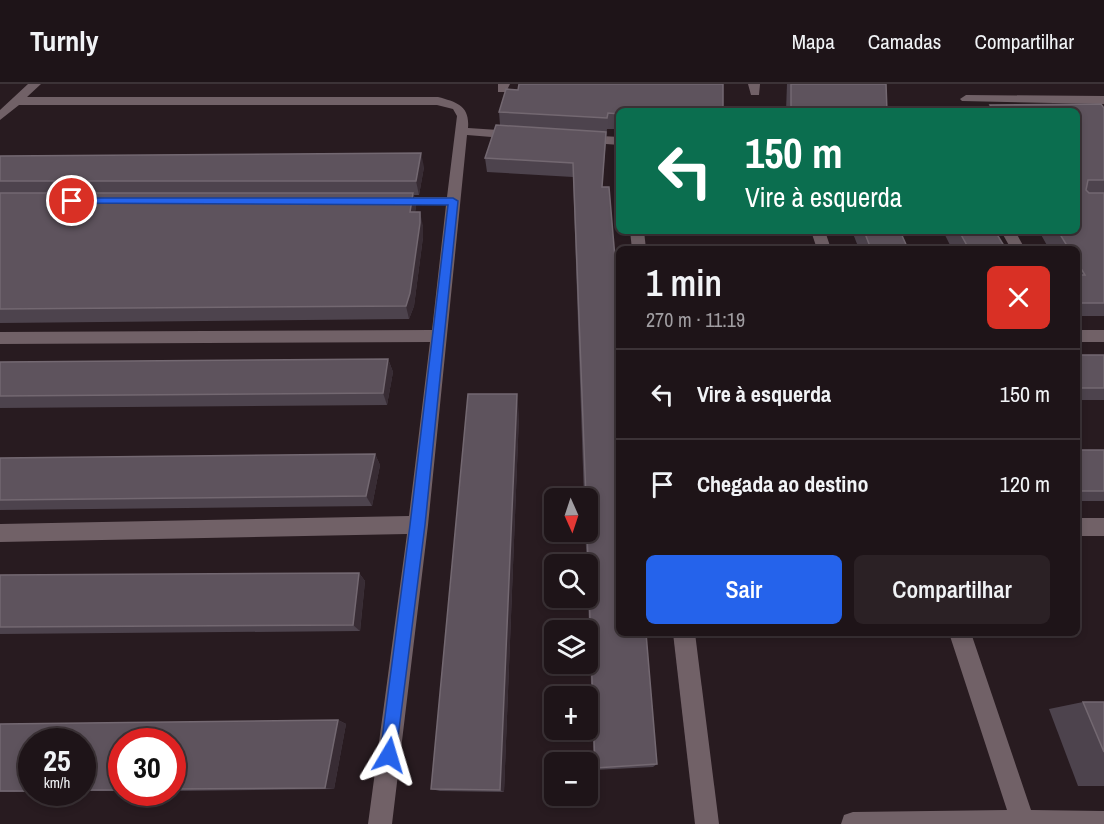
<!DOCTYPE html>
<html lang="pt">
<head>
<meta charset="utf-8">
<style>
  body { margin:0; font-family:"Archivo Narrow",sans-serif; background:#2b2125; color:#f1f3f6; height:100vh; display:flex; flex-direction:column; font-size:22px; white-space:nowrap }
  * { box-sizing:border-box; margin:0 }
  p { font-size:20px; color:#a19ea2 }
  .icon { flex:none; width:33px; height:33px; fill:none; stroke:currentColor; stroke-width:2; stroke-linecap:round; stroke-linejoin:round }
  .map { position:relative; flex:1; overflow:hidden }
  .details { position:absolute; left:616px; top:162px; width:464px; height:390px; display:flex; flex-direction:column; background:#1e1418; border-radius:9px; box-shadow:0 3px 9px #0003,0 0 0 2px #3c3337 }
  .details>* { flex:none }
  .hud { position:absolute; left:616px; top:24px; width:464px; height:126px; border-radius:9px; box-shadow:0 3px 9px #0003,0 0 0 2px #3c3337; background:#0b6e4f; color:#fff; overflow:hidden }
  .needle { width:39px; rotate:177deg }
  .buttons { position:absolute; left:544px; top:404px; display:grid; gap:12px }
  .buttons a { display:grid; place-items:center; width:54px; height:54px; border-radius:9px; background:#1e1418; box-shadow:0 3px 9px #0003,0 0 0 2px #3c3337; font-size:30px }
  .speed { position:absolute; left:18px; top:644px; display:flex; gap:12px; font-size:30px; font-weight:700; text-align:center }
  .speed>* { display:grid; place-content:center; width:78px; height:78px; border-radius:50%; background:#1e1418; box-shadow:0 3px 9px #0003,0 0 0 2px #3c3337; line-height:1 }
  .speed small { font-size:15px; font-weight:400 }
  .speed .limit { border:9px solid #d22; background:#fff; color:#111 }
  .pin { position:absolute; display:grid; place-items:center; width:51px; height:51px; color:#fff; margin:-26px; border:3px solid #fff; border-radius:50%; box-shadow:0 2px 6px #0007 }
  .me { position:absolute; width:66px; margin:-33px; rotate:7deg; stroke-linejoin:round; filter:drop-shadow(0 0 4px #0008) }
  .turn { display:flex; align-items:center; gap:21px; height:126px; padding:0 30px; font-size:27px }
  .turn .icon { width:78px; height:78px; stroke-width:2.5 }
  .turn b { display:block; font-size:42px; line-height:51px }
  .round { display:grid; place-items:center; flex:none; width:63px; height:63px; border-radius:9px; background:#2b2125 }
  .headline { display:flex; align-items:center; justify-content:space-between; height:102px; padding:0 30px }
  h1 { font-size:36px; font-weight:600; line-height:45px }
  .cta { display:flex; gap:12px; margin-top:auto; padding:12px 30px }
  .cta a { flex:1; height:69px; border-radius:9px; background:#2563eb; color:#fff; font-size:24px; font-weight:600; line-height:69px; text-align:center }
  .cta a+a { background:#2b2125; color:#f1f3f6 }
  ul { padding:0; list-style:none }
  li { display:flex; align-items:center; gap:18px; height:90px; padding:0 30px; border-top:2px solid #3c3337 }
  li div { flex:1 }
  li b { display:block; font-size:22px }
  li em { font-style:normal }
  header { display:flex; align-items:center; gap:36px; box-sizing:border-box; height:84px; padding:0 30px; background:#1e1418; border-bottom:2px solid #3c3337 }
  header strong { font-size:28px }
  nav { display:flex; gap:33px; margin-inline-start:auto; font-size:21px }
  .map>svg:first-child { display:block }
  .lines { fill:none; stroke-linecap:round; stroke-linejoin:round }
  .minor { fill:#716167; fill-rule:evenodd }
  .wall { fill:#4d434d }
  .shaded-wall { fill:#382c34 }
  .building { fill:#5e535d; stroke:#736871; stroke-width:1.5 }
  .route { fill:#2563eb; stroke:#184099; stroke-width:1.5 }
</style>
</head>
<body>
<header>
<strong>Turnly</strong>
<nav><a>Mapa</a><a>Camadas</a><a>Compartilhar</a></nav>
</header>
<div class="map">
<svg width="1104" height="740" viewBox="0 0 1104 740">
  <rect width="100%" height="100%" fill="#281b20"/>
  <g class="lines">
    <g class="minor">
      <path d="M28,0H41L27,13H438C457,18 470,22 468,44L516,47L522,51L516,55L467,51L428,441L392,740H368L407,450L0,458V440L409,432L430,258L0,260V248L432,246L446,121H392L385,117L392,113H447L457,32L453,25L437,21H19L0,36V26Z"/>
      <path d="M498,0H510L506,8H498Z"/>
      <path d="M748,0H760L759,11H751Z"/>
      <path d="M966,11L1104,12V20L962,17L960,15Z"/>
      <path d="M582,51L620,53V61L578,58L576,55Z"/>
      <path d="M630,147H644L646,165H632Z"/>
      <path d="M811,147H825L831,165H817Z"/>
      <path d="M1001,147H1015L1025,165H1011Z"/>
      <rect x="1077" y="246" width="27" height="12"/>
      <rect x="1077" y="434" width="27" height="18"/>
      <path d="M673,549H695L719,740H695Z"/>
      <path d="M949,549H971L1031,726L1104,727V740H841L844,731L853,728L1007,726Z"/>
    </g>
  </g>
  <g class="wall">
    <path d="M787,0H886L887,27H786Z"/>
    <path d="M990,21L1104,24V232H1077V165H1049L1039,147H1077V27H986Z"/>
    <path d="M620,27V45H607L602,103L657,680L653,683L594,686L588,513V480H587L585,447H588V414H584L573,93L487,88L485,74L500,41L499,28Z"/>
    <path d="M0,72L424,83L419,111H414L416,123L415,128L423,142V153L414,222L409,235L0,239Z"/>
    <path d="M852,147H900L908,165H859Z"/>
    <path d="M943,147H995L1006,165H952Z"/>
    <rect x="1077" y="271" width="27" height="45"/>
    <path d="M388,275L393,288L387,321L0,324V278Z"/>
    <path d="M519,331L504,708L440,707L431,705Z"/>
    <rect x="1077" y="366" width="27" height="51"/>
    <path d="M375,370L380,381L372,422L0,426V374Z"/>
    <path d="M359,489L365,497L360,547L0,550V491Z"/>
    <path d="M1083,618H1104V702H1078L1049,625Z"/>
    <path d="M338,636L346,640L334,705L172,707V657H122V707H82V657H32V708H0V640Z"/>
  </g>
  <g class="shaded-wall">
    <path d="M421,69L424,83L419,111L416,97Z"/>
    <path d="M413,109L416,123L413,142L410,128Z"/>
    <path d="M420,128L423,142V153L414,222L409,235L406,222Z"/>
    <path d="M388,275L393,288L387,321L383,309Z"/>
    <path d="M517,310L519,331L504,708L500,706Z"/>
    <path d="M375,370L380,381L372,422L366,412Z"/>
    <path d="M359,489L365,497L360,547L353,541Z"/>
    <path d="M338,636L346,640L334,705L325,704Z"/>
  </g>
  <g class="building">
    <path d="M519,0H723V27H620V30L608,29L607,34L499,28L506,5L518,6Z"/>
    <path d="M791,0H886L887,27H791Z"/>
    <path d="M1101,20L1104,24V96H1088L1086,106L1089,109H1104V219H1077V191H1085L1077,178V165H1069L1058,147H1077V27H994L990,21Z"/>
    <path d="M496,41L606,48L602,103H609L620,233V549H646L657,680L595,684L587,447H588V414H586L573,79L485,74Z"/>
    <path d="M421,69L416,97H0V72Z"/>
    <path d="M0,109H413L410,128H420V139L410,209L406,222L0,225Z"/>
    <path d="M864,147H900L908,165H871Z"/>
    <path d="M959,147H995L1006,165H969Z"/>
    <rect x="1077" y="271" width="27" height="33"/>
    <path d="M388,275L383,309L0,312V278Z"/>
    <path d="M468,310H517L500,706L431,705Z"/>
    <rect x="1077" y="366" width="27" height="41"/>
    <path d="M375,370L366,412L0,416V374Z"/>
    <path d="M359,489L353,541L0,543V491Z"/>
    <path d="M1083,618H1104V668Z"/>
    <path d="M338,636L325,704L172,705V657H122V706H82V657H32V707H0V640Z"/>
  </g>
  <path class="route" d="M72,114H453L458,117L425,441L395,677L389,680L383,677L380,671L410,441L448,121L68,119V115Z"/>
</svg>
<div class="buttons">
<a><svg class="needle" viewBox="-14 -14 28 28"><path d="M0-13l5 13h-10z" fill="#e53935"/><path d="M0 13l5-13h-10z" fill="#a19ea2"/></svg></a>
<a><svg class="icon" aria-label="search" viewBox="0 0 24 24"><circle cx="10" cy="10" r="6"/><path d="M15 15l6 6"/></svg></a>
<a><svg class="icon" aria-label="layers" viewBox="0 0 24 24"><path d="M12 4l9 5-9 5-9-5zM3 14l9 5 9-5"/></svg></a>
<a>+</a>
<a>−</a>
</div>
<div class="speed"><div>25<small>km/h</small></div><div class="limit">30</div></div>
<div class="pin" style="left:72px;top:117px;background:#d93025"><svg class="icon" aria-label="arrive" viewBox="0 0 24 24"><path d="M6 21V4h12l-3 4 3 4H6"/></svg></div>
<svg class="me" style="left:389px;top:671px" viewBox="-20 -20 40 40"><path d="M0-17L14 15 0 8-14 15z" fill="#2563eb" stroke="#fff" stroke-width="4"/></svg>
<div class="hud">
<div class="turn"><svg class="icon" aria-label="left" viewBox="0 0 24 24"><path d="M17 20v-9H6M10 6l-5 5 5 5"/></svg><div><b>150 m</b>Vire à esquerda</div></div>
</div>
<section class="details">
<div class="headline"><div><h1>1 min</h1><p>270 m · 11:19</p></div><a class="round" style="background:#d93025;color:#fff"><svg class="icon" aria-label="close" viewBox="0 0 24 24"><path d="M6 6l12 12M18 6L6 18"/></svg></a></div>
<ul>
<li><svg class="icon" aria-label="left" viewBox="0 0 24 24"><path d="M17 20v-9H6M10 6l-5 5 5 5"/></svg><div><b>Vire à esquerda</b></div><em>150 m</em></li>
<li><svg class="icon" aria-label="arrive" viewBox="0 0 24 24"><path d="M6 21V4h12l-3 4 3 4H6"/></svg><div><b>Chegada ao destino</b></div><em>120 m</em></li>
</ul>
<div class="cta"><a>Sair</a><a>Compartilhar</a></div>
</section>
</div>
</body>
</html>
